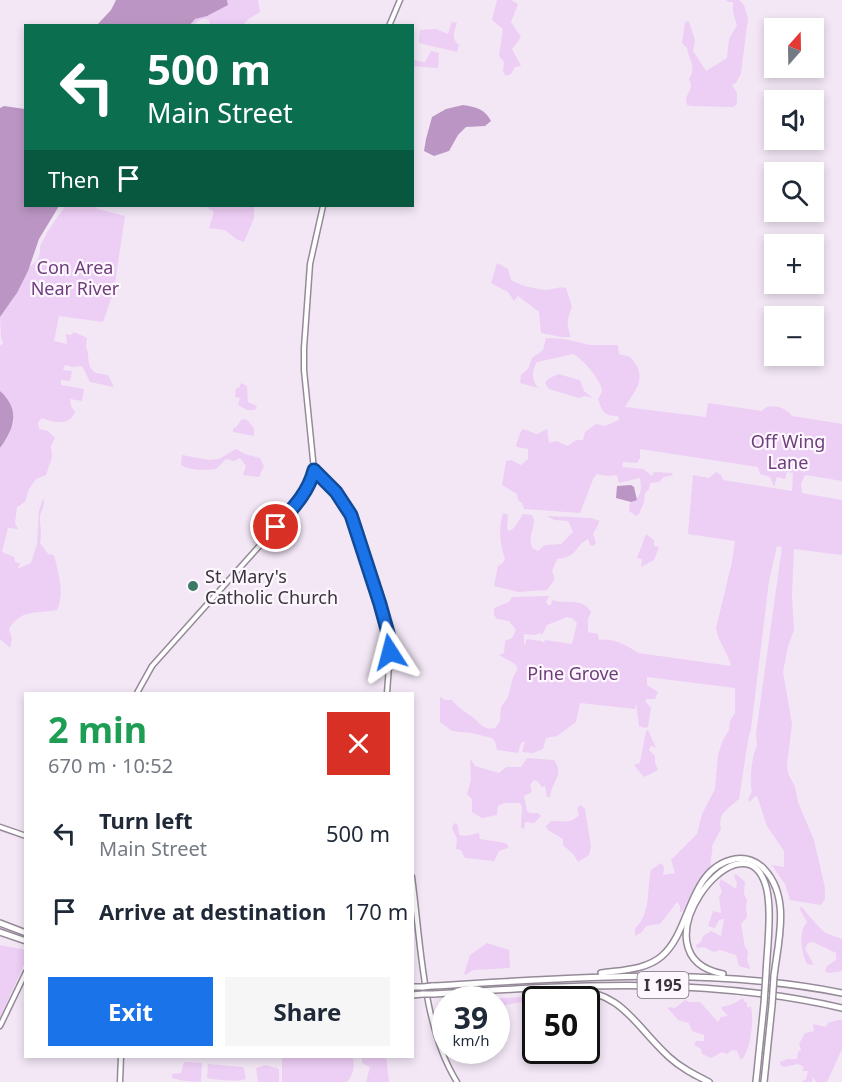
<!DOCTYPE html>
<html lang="en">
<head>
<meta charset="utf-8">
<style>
  body { margin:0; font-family:"Noto Sans",sans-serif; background:#f6f6f7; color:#1f2937; height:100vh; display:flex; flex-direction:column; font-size:22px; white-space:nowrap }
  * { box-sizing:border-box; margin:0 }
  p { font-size:20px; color:#747a83 }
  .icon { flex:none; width:33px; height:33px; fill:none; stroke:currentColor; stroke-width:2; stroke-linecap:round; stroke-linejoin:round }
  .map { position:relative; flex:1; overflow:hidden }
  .details { position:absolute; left:24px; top:692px; width:390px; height:366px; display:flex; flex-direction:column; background:#fff; border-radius:0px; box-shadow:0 3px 9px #0003 }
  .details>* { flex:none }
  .banner { position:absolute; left:24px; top:24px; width:390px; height:183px; border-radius:0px; box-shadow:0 3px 9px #0003; background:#0b6e4f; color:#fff; overflow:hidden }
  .needle { width:39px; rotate:20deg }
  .controls { position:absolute; left:764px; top:18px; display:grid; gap:12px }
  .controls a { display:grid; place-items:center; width:60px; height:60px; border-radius:0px; background:#fff; box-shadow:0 3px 9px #0003; font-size:30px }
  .speed { position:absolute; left:432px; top:986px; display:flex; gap:12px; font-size:30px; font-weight:700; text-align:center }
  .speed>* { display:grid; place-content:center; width:78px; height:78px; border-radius:50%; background:#fff; box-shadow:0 3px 9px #0003; line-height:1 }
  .speed small { font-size:15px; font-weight:400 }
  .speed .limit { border:3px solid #111; border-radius:9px; background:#fff; color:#111 }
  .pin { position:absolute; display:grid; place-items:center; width:51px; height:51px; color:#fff; margin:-26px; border:3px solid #fff; border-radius:50%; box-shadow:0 2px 6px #0007 }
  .me { position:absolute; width:66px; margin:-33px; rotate:351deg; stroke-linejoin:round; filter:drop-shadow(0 0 4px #0008) }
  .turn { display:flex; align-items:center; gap:21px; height:126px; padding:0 24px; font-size:27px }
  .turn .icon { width:78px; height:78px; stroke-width:2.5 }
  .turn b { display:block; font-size:42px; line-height:51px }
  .then { display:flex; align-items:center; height:57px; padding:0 24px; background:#0003; gap:12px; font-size:22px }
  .round { display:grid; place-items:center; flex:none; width:63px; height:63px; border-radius:0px; background:#f6f6f7 }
  .summary { display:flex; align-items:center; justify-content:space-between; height:102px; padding:0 24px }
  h1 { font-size:36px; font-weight:700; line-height:45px; color:#1e9e55 }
  .action { display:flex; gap:12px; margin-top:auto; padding:12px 24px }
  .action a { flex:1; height:69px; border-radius:0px; background:#1a73e8; color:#fff; font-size:24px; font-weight:700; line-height:69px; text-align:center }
  .action a+a { background:#f6f6f7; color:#1f2937 }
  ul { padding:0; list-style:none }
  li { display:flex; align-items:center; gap:18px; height:78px; padding:0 24px }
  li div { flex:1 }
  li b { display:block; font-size:22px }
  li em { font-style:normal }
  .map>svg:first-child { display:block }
  .green { fill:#edcef5; fill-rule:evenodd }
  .water { fill:#bb96c4 }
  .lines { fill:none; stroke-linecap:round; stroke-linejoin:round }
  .secondary-casing { stroke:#958a98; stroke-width:7 }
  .highway-casing { stroke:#958a98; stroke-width:8 }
  .secondary { stroke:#fff; stroke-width:4 }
  .highway { stroke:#fff; stroke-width:5 }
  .highway-bridge-casing { stroke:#958a98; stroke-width:8; stroke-linecap:butt }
  .highway-bridge { stroke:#fff; stroke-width:5 }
  .route-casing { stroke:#114b97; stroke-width:15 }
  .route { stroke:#1a73e8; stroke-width:10 }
  .poi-dot { fill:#3c7965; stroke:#fdf6ff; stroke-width:2 }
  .labels { text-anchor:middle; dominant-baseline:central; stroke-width:4.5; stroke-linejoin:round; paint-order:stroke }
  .shield { fill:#fdf6ff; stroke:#746f76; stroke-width:1.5 }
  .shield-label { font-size:16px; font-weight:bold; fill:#3a353b }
  .park-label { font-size:18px; fill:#6d3e79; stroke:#fdf6ff }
  .poi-label { font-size:18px; fill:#3a353b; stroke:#fdf6ff; text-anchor:start }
</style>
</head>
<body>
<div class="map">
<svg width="842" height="1082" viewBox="0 0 842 1082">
  <rect width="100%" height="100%" fill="#f3e7f6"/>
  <g class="green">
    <path d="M227,0H258L260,12L247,20L244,25H210L209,20C199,16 197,25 190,26L195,19L228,5Z"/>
    <path d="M497,0H511L518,4L511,22L521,37L512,49L521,66L515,67L511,74L506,76L503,72L504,62L499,56L503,29L492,20Z"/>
    <path d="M726,0H739L744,5L748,18L741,73L736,83L732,85L737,93V104L733,107L691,106L687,105L686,98C690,90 693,87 689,79C697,68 689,60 687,48L682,43L685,23L686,21L689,22L695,40L693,51L706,71L727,58L729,39L737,25L733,13V2H728Z"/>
    <path d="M454,22L457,23C454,32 451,39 459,45L457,52L419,43L420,30L436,29L448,34L451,23Z"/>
    <path d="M431,51L439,53L438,68L413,66V60L425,62Z"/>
    <path d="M65,206H94L98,209L125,216L114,290L103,322L59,316L54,341L67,344L66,334L71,335L74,332L87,338L86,347C90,353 86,365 93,371C96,374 103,374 108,375L114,387L90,382L82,366L73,367L65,365L63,370L72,371L70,381L61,380V385L84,389L82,401L70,399L71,406L75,412C70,426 54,423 42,418L38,422L39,429L48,431L55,438L51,446L52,457L46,475L36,479L29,489L25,502L17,507L15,523L18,529L8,528L2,552L14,557L15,562L19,563L20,564L17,569L31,563L37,544L39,511L43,498C46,506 41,509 40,517C40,526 42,534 40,543L48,554L54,555C58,572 65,592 57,610C37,614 22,608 9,629L12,639L10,648L0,639V449L9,435L14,421L4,395L0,391V346L3,343L1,337L0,317L14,298L29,267L37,261L40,253V246L48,231Z"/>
    <path d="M205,206H254V218L244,242L236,239L225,230L209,228L214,212Z"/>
    <path d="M497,263L508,269L511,280C518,285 544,292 552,289C558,288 559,287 566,288L572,307C567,319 566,325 571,337H561L541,333L539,312L518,296L514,301L508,292L491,283Z"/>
    <path d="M546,338L564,339L590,345H618L619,354L630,357C649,377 636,389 625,407L706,417L708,403L762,411C769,402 786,407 792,416L842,424V481L805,475L801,484L802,493L842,500V555L794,549L792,595L794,630L788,646L783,672L792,724L787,765L788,773L795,787L798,802L814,840L825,888V899L821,905L790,900L785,884L772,865L784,867V851L767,826L757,796L754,797L750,802L748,800L752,791C749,783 752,754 757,746L756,733L782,547L777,546L769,581L751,729L748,740L739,799C729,808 717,813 721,829L712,846C714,853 708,860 712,867L698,880L682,912H680V906L677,902L660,924L646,926L642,932L635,936V929C652,911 646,892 651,870L661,863L664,867L663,875L675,873L671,860L697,834L702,814L715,789L718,755L723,740L729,730L730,721L735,713V688L647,677V685L658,692L655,699H647L645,701L651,708L648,727L645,728L639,726L636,703L635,709L580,703L576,722L557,736L546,738L543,749L533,753L522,752L525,741L521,743L518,753L497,750L495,742L492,738L471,733L452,731L440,722V697L445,700H452C458,708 463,710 471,716C480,722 482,731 495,728L500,721L501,707L508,697L513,677L518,669L515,664L499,655L504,653L505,641L512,638L516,630L509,621L497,619L494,615V608L509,602L512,597L549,596L546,602L548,605H551L552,600C565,605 581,596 591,612L588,619V632L598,634L599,640C612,637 629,646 638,653L731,666C728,652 718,642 716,628L732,562L735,541L688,534L693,475L709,478L716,472L721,475L723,480L792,491L793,473L787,472L785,479L777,477L774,487L770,477L760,474L758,467L640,449V458L637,463L623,462L622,467L643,469L652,476L654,472L672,473L673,475L664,477L659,482L650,483L649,489L645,493L644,502L639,514L636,516L629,511L630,503C641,497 642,491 640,478L619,483L617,475L608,476L597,474L594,477L580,513L524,509L522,503L518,500L517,494L502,485L506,461L511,460L521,465L528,459V449L517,447L516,445L520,433L523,429L537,434L547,429L549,443L556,441L568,446L576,440H583L585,432L596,424L605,426L619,420L618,416C605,416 602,412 598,399C599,398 602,392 602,390C601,380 582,358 573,354L537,362C531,371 532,380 538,388L520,383L521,375L528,369L532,358L543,350ZM567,617L572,618L577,623L572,644L545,640L544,643L541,641L527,639L524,646V634L534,635L540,633L542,635L547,625Z"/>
    <path d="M558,374L580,380L584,391L593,398L585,396L579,398L549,389L545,383L548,379Z"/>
    <path d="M241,383L247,386L248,402L257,406L255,410H247L238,405L241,395L240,398L235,397L236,388H239Z"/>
    <path d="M242,419L247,420L254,428V436L233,432V429L237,426Z"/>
    <path d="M236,449L245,454L260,458L264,466L259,477L243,475L246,466L240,458L234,461L226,459L216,469C205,470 190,471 181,465L182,455L209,460L219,459Z"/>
    <path d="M503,513L508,515L507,529L509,531L514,528L523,514L532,515C538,527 527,531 532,548L538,551L545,545L561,544L573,532L568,521L554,520L547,516L591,518L600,521L593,534L596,543L593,546L590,545L588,539C572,548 580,556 557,559L552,571C557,580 553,582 547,590L518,592L494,586L498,566L503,563L505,559C500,544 498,530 503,513Z"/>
    <path d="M646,534L654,540V546L659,547L654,560L641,567L642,559L637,558Z"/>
    <path d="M648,730L656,748L651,746L649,750L655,756V763L658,770L644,777L634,765L640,763L646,731Z"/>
    <path d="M527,758L554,760C565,774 551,783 550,797H547L545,786L542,787L538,782L534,780L530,785L532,792L524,796L527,811L530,813H538L541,816L534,823L525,822L524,829L521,828L522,807L520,803H504L498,806L497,815L482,818L472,812V799L467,794L471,780L470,759L475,766L499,773L506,767H521Z"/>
    <path d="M581,805L585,809L591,847L589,855L578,862L574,855L563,845V839L548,830L546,826L551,821C562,821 571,824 579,815L577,808Z"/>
    <path d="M454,823L458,825L459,835L466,836L479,833L480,839L505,843L508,845V848L499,851L494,861L465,858L461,850L456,849L457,839L452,828Z"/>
    <path d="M736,874L745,882L744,894L747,900L746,906L747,917L741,924L745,947L748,951L747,959L750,969L739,966L736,955L720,950L714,952L704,947L697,948L696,945L701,942L703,936L711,931L721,936L724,919L719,920L715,928L708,926L713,911L721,913L719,897L722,892L719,884L721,879L736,889L737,883L734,876Z"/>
    <path d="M801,906C807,913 821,931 828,934C832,936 838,937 842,939V976V971L828,973L825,971L827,966L836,960V953L813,942L808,943L805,949L814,965L807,964C801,951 798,933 807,922L800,910Z"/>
    <path d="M487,943L509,950L510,968L473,970L466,975L464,974L470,955Z"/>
    <path d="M0,945L26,950L25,962L0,1018Z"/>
    <path d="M524,997L527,1001L505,1005L502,1018L497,1017L496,999H487Z"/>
    <path d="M743,998L744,1001L747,1003V1007H751C754,1020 751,1051 741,1060L737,1051L732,1050L727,1054L722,1052L711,1058L702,1054L701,1049L694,1045L696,1041H704V1035L692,1031L689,1023L678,1020L667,1007L675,1008L685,1000L690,1002H700L718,1022L721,1017L728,1016L721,1008L722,1007L733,1004Z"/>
    <path d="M838,1020H842V1049L827,1082H816L813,1077L812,1082H801L806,1079L808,1071H802L804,1067L798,1064L784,1067L780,1065V1062L787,1059H797L798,1052L801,1050L799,1044L805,1033L814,1031L813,1024L826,1027L828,1023Z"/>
    <path d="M282,1056H352C356,1065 353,1075 347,1082H282Z"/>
    <path d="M361,1056H386L389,1082H366L370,1067L363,1064Z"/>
    <path d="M184,1062L202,1063L201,1082L184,1081L172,1078V1074L181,1073Z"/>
    <path d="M208,1064L242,1067L244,1068L246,1079C237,1082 217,1080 207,1078Z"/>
    <path d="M266,1065L279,1069V1082H258L256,1068Z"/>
  </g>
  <g class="water">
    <path d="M116,0H227L228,5L207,16L195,19L190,25H97L111,10Z"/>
    <path d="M463,105C476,107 485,109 491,121L485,126L466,127L458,135L449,151L434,156L424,151L426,139L432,117L446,109Z"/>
    <path d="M4,106L25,109L26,206H59L39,239L28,271L17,293L0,317V108Z"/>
    <path d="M0,391C21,410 14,429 0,448Z"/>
    <path d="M631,485L634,487L637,500L631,502L616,498L617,486Z"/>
  </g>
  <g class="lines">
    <g class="secondary-casing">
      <g id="secondary">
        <path d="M389,26L400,0"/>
        <path d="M314,470L336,492L348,510L367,560L388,636L390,652L387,693"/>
        <path d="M137,693L152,666L297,504L308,486L314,470L304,370V348L310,264L323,206"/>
        <path d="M0,827L26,836"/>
        <path d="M412,877C421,942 422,1026 457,1082"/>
        <path d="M0,1026L26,972"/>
        <path d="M120,1082L121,1056"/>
      </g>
    </g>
    <g class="highway-casing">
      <g id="highway">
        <path d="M0,923L26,933"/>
        <path d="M0,932L26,941"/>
        <path d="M601,973C622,970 646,970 662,956C692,930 688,868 735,859C746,857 757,861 764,869C791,897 778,942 774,976"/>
        <path d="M723,974C630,956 740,812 765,883C773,905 767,950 766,974"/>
        <path d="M432,986C570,978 706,966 842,993"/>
        <path d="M412,987H423"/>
        <path d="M569,988C626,994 632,1023 669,1057C681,1068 695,1075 709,1082"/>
        <path d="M434,994C575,985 703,976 842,1008"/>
        <path d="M412,995L423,994"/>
        <path d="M756,1082L764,1004"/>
        <path d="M764,1082L772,1005"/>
      </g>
    </g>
    <use href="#secondary" class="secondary"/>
    <use href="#highway" class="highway"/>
    <g class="highway-bridge-casing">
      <g id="highway-bridge">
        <path d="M423,987L432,986"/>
        <path d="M423,994H434"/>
        <path d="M764,1004L766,974"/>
        <path d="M772,1005L774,976"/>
      </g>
    </g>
    <use href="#highway-bridge" class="highway-bridge"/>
  </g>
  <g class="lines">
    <g class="route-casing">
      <path id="route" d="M276,527C291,510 308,494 314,470L336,492L351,515L380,604L388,633L390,652"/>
    </g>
    <use href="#route" class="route"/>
  </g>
  <circle class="poi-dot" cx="193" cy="586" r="6"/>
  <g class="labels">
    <rect class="shield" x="637.5" y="972" width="51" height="26" rx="4.5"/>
    <g class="shield-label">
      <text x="663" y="985">I 195</text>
    </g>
    <g class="park-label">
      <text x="75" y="267">Con Area<tspan x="75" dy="21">Near River</tspan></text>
      <text x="788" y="441">Off Wing<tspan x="788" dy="21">Lane</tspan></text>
      <text x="573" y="673">Pine Grove</text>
    </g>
    <g class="poi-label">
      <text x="205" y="576">St. Mary's<tspan x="205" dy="21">Catholic Church</tspan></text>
    </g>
  </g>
</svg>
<div class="controls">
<a><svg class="needle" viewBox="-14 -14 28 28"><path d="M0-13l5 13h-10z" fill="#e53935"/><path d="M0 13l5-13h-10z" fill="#747a83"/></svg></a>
<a><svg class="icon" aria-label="sound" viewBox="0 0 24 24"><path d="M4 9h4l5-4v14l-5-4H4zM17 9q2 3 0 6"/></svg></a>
<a><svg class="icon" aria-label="search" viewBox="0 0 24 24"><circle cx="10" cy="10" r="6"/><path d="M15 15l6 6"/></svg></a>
<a>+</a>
<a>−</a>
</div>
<div class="speed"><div>39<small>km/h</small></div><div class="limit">50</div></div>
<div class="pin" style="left:276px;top:527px;background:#d93025"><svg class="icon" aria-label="arrive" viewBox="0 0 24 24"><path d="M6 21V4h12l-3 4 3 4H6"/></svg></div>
<svg class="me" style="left:390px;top:652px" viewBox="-20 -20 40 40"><path d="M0-17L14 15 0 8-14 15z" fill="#1a73e8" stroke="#fff" stroke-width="4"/></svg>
<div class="banner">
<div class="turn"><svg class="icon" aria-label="left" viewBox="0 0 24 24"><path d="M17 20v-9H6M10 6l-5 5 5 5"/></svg><div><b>500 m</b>Main Street</div></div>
<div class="then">Then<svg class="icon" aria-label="arrive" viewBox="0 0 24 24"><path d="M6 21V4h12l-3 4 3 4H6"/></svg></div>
</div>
<section class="details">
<div class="summary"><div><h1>2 min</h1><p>670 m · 10:52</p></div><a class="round" style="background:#d93025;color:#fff"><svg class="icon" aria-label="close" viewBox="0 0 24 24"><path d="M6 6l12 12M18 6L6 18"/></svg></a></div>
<ul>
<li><svg class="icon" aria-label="left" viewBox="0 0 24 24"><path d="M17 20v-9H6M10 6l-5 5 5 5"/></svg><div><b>Turn left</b><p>Main Street</p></div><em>500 m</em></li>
<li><svg class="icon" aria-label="arrive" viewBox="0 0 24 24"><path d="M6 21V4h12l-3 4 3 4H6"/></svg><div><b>Arrive at destination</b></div><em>170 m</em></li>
</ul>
<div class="action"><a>Exit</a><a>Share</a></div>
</section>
</div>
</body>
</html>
